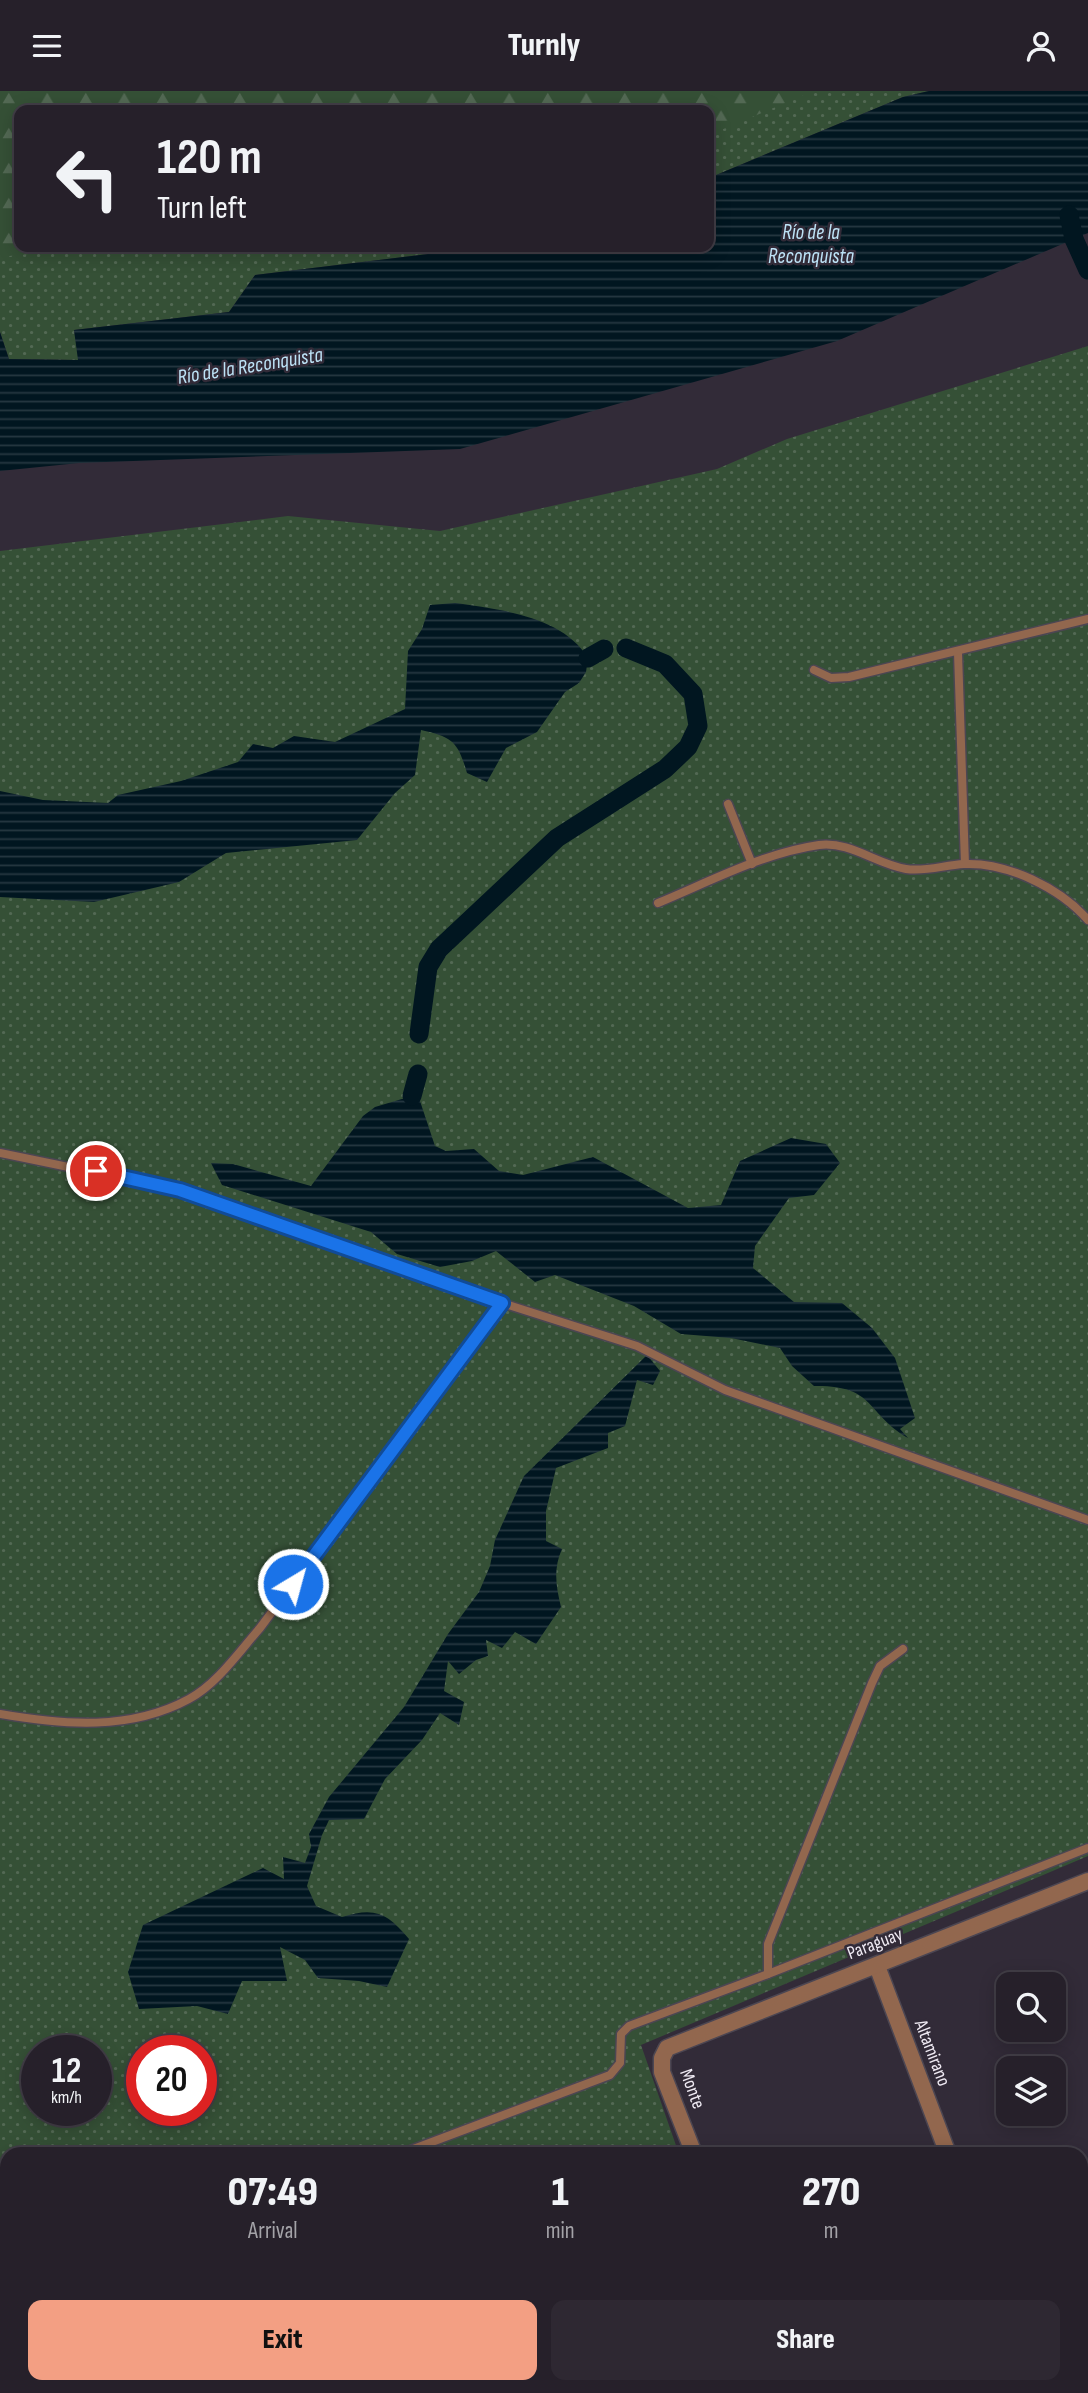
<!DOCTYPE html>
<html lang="en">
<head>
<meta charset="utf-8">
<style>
  body { margin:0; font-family:"Sofia Sans Condensed",sans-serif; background:#2e2832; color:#f1f3f6; height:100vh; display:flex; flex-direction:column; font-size:26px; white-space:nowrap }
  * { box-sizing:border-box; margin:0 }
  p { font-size:23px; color:#a4a3a8 }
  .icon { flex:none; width:38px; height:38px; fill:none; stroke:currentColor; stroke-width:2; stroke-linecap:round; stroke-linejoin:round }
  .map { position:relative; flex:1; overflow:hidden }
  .details { position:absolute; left:0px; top:2056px; width:1088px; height:247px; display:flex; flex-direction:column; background:#26202a; border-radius:21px 21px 0 0; box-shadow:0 4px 18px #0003,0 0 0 2px #423e47 }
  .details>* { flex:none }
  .hud { position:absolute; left:14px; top:14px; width:700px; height:147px; border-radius:14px; box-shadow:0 4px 18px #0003,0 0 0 2px #423e47; background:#26202a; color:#f1f3f6; overflow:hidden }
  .controls { position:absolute; left:996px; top:1881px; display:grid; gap:14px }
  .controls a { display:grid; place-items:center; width:70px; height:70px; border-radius:14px; background:#26202a; box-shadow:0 4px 18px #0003,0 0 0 2px #423e47; font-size:35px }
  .speed { position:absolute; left:21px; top:1944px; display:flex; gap:14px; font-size:35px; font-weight:700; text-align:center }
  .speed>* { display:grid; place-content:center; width:91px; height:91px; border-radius:50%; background:#26202a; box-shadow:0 4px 18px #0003,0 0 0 2px #423e47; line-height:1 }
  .speed small { font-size:18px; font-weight:400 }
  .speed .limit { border:10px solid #d22; background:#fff; color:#111 }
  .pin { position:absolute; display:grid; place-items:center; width:60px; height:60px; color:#fff; margin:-30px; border:4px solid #fff; border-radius:50%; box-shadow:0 2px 7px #0007 }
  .me { position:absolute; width:77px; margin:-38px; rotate:37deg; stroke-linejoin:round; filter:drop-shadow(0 0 5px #0008) }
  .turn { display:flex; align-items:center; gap:24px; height:147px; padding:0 28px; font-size:32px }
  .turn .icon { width:91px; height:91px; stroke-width:2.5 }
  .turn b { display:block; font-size:49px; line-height:60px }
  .eta { display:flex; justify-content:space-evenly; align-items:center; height:119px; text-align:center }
  .eta b { font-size:42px; font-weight:800; line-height:49px }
  .primary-button { display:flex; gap:14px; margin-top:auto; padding:14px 28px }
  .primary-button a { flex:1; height:80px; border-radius:14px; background:#f39f83; color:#111; font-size:28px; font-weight:800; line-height:80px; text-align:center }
  .primary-button a+a { background:#2e2832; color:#f1f3f6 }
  header { display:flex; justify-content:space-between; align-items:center; height:91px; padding:0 28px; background:#26202a; font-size:32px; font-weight:800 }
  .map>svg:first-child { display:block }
  .grass { fill:url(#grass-dots); fill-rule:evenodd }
  .forest { fill:url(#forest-firs) }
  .water { fill:url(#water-rules) }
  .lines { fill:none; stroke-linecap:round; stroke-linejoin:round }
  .canal { stroke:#011620; stroke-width:19 }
  .service-casing { stroke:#4c4652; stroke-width:11 }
  .minor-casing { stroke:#4c4652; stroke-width:19 }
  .service { stroke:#92674e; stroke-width:8 }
  .minor { stroke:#92674e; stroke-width:16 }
  .route-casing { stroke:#114b97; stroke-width:18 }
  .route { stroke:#1a73e8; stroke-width:12 }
  .labels { text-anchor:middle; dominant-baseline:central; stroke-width:5; stroke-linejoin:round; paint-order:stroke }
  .street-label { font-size:19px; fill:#efeaf3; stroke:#322b38 }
  .water-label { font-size:21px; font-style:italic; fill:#bde2f6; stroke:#322b38 }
</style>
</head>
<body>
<header><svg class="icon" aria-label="menu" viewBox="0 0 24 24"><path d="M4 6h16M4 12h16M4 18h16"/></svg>Turnly<svg class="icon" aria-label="person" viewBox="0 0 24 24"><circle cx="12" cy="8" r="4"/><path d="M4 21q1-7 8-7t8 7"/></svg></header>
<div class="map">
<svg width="1088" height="2302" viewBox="0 0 1088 2302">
  <defs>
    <pattern id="grass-dots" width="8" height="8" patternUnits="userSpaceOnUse" patternTransform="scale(1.75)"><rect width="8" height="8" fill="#355036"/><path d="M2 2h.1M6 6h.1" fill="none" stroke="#536954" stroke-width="1.8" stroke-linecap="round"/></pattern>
    <pattern id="forest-firs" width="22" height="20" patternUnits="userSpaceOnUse" patternTransform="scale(1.75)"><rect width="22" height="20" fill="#355036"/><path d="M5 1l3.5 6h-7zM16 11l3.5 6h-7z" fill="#536954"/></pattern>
    <pattern id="water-rules" width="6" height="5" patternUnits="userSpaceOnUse" patternTransform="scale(1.75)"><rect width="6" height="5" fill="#011620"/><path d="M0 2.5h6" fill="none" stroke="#263841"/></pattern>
  </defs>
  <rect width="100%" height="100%" fill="#322b38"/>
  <g class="grass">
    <path d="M0,0H929L903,6L709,87V19H19V156H486L255,184L229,221L74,239L79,269L9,268L0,241Z"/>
    <path d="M1088,255V1765L641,1954L679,2063H7V2296H762L764,2302H0V460L288,425L440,440L717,378L787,348ZM37,1960H96V2020H37ZM142,1960H201V2020H142Z"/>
  </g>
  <path class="forest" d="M0,0H814L709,44V19H19V156H94L0,166Z"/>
  <g class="water">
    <path d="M929,0H1088V142L837,250L460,358L79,372L0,380V241L9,268L78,269L74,239L229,221L255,184L486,156H709V87L903,6Z"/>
    <path d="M455,512C498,518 563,525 588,567L586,581L579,592L565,601L537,641L506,657L487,691L467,682C458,651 453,646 421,639L415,684L395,702L357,749L226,762L179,791L94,811L0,806V700L43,709L108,712L118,704L181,690L238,671L253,653L273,657L294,645L335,651L405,618L408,560L422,538L430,514Z"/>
    <path d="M412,1005L420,1010L435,1055L446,1060L474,1058L499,1080L523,1084L593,1066L688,1117L721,1114L740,1070L791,1047L826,1053L840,1072L814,1104L789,1107L755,1155L753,1177L794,1211L842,1212L872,1237L895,1267L915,1327L900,1338L908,1347C865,1322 876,1294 814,1295L792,1275L780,1257L731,1247L681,1243L634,1215L555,1184L535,1191L496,1160L472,1170L440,1176L397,1163L371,1141L222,1094L211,1072L233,1073L311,1095L363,1025L375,1016Z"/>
    <path d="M647,1264L660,1280L653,1294L637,1289L625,1335L608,1342V1357L556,1377L546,1420V1450L562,1458C553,1478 556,1495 561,1516L536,1553L515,1541L502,1557L486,1549L488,1565L476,1569L459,1583L448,1570L444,1600L464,1611L459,1634L440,1622L422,1649L385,1688L364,1728L329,1729L322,1744L307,1795L316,1815L342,1826C376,1815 388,1823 409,1848L387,1896L359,1890L318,1887L305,1869L280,1856L287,1890H242L228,1923L197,1915L139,1918L128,1881L143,1834L263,1777L284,1788L283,1766L305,1772L311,1756L309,1743L329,1706L404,1616L448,1543L479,1501L490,1475L495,1449L524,1385Z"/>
  </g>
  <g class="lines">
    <g class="canal">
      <path d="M1069,124L1074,148L1088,179"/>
      <path d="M588,567L604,558"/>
      <path d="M419,943L428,876L439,858L557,747L665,678L688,656L698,635L693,603L665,573L626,557"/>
      <path d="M412,1005L418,983"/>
    </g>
    <g class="service-casing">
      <g id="service">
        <path d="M958,562L965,773"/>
        <path d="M814,579L831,587L849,586L1088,528"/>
        <path d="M728,713L752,773"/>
        <path d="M658,812C709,791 763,762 819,754C850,750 876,773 906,778C926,781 944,774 964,773C1007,771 1060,797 1088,829"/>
        <path d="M0,1062L180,1099L502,1212L637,1255L725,1299L1088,1429"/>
        <path d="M0,1623C63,1634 130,1640 189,1608C217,1593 239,1561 260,1537L502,1212"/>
        <path d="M768,1883L1088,1757"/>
        <path d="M400,2063L610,1984L620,1972L621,1943L629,1935L768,1883V1853L872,1592L880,1575L903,1558"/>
        <path d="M0,2217L7,2214"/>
        <path d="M0,2292L4,2302"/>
        <path d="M262,2296L265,2302"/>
        <path d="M523,2296L526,2302"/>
      </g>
    </g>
    <g class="minor-casing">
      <g id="minor">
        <path d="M877,1875L948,2063"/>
        <path d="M694,2063L662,1981V1967L667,1957L1088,1790"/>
        <path d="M784,2296L786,2302"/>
        <path d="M1036,2296L1038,2302"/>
      </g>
    </g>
    <use href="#service" class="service"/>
    <use href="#minor" class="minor"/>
  </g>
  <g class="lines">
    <g class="route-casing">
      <path id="route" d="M96,1080L180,1099L502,1212L293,1493"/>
    </g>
    <use href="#route" class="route"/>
  </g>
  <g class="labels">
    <g class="street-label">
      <text transform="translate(875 1853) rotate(-21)">Paraguay</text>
      <text transform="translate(932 1962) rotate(69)">Altamirano</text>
      <text transform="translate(692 1998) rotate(70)">Monte</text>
    </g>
    <g class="water-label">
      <text x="811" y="141">Río de la<tspan x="811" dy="24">Reconquista</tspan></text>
      <text transform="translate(250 275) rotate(-9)">Río de la Reconquista</text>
    </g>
  </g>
</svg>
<div class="controls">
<a><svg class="icon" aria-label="search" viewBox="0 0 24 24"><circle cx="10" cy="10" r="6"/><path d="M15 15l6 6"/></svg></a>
<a><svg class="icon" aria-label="layers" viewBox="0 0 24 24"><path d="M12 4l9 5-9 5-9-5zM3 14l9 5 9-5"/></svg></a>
</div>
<div class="speed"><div>12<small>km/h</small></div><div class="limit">20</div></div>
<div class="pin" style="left:96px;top:1080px;background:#d93025"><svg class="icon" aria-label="arrive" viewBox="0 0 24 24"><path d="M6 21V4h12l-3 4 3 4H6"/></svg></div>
<svg class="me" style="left:293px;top:1493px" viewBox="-20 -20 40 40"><circle r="17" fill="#1a73e8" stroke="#fff" stroke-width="3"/><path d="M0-11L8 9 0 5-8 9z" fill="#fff"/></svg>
<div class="hud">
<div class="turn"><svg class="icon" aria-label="left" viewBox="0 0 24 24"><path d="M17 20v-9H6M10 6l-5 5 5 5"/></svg><div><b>120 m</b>Turn left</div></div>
</div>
<section class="details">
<div class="eta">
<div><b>07:49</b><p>Arrival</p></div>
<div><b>1</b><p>min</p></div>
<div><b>270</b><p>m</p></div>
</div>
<div class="primary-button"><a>Exit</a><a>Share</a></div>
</section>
</div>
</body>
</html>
